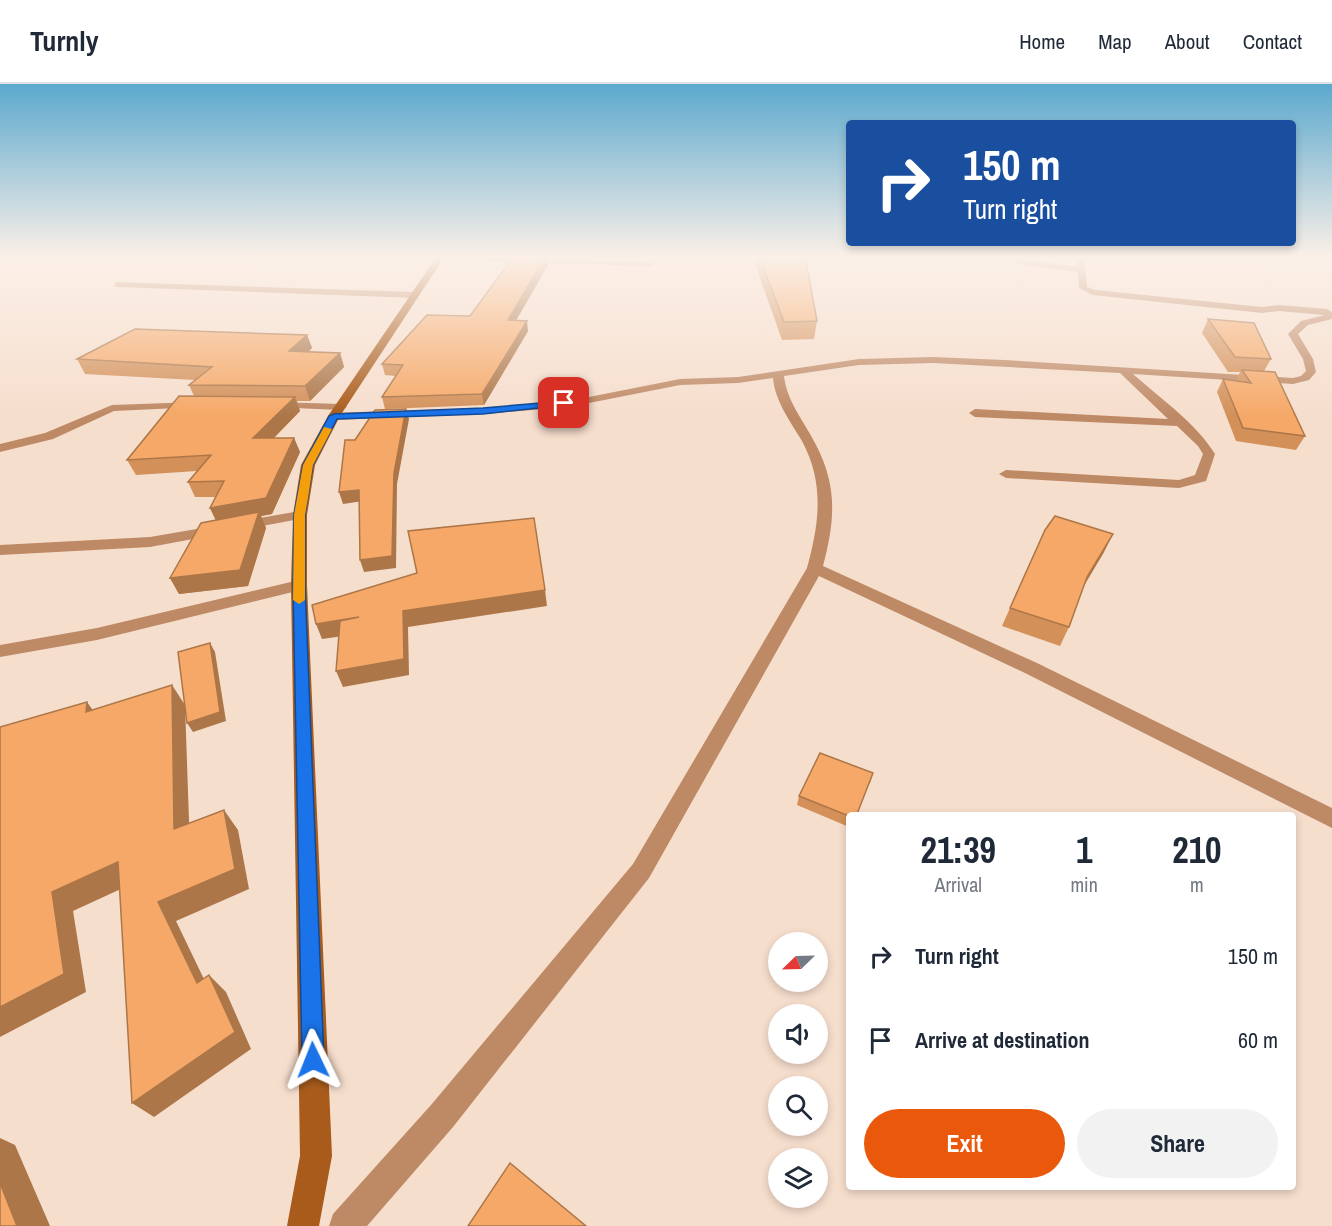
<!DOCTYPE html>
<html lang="en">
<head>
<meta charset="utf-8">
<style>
  body { margin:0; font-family:"Archivo Narrow",sans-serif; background:#f2f2f3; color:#1f2937; height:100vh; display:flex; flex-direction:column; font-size:22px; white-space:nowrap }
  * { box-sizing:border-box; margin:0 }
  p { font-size:20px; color:#747a83 }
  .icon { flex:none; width:33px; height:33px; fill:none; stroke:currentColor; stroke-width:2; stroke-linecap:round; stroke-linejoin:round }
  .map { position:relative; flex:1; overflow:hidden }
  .sheet { position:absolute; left:846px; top:728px; width:450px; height:378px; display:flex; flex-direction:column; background:#fff; border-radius:6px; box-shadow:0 3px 9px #0003 }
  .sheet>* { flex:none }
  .banner { position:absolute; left:846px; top:36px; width:450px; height:126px; border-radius:6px; box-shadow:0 3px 9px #0003; background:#1a4fa0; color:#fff; overflow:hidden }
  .needle { width:39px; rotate:247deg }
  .tools { position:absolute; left:768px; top:848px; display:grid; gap:12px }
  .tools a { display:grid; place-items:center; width:60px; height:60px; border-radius:50%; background:#fff; box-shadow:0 3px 9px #0003; font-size:30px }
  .pin { position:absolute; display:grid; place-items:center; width:51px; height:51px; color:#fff; margin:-26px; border-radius:12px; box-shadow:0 3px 9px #0006 }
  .me { position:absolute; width:66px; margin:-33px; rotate:358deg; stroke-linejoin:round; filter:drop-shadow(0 0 4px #0008) }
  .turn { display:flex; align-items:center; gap:21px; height:126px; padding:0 18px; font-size:27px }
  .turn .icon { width:78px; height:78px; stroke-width:2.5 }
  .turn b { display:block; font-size:42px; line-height:51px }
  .eta { display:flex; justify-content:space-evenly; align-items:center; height:102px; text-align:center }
  .eta b { font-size:36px; font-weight:700; line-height:42px }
  .action { display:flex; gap:12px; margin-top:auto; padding:12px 18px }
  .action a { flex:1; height:69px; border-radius:36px; background:#ea580c; color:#fff; font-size:24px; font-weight:700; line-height:69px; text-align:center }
  .action a+a { background:#f2f2f3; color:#1f2937 }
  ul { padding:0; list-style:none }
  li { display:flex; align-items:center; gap:18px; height:84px; padding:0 18px }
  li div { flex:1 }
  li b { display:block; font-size:22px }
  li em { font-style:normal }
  header { display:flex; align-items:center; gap:36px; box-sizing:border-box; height:84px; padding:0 30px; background:#fff; border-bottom:2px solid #e0e1e3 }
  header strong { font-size:28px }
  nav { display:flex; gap:33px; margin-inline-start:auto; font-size:21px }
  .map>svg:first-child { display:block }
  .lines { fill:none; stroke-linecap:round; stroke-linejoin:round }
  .lane { fill:#be8965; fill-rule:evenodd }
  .street { fill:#be8965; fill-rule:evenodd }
  .secondary { fill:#a85b1b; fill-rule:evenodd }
  .wall { fill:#d39059 }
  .shaded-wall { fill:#ac7648 }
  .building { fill:#f5a867; stroke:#ac7648; stroke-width:1.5 }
  .route { fill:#1a73e8; stroke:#114b97; stroke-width:1.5 }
  .slow { fill:#f59e0b }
</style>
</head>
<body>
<header>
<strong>Turnly</strong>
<nav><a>Home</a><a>Map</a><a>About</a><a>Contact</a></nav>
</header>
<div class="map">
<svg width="1332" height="1142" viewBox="0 0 1332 1142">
  <rect width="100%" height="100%" fill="#f6decd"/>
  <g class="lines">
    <path class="lane" d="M437,172L650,178L654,180L650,182L440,176H437Z"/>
    <g class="street">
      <path d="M999,172L1078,183L1076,172H1084L1087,203L1095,206L1262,223L1279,221L1327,225L1332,228V235L1308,241L1298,250L1313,275L1316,288L1309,296L1293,300L1133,290C1160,314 1197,340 1215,370L1206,397L1179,404L1006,394L999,390L1006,386L1179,396L1195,391L1203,370L1198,362L1177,342L975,333L969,329L975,325L1168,335L1120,289L933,279L859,281L784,292C787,318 804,337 815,359C838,402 835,437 823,482L1037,579L1332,724V744L1025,589L819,492L649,794L453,1043L367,1142H329L333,1130L431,1021L633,780L807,484C819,440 825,400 802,357C790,337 775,317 773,294L738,299L680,301L584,320L545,325L483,330L334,336L328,332L330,329L483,324L545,319L584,314L680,295L738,293L859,275L933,273L1004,276L1293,294L1301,292L1306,287L1303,275L1288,250L1301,237L1325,231L1279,227L1262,229L1093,211L1079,204L1078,188L1017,180Z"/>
      <path d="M115,198L415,208L419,211L415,214L118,203L115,202Z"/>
      <path d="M195,318L201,321L199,323L114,327L53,355L0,368V360L45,349L112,321Z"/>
      <path d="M274,318L341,320L347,323L341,326L270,323L268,321Z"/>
      <path d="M300,427L305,428L307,431L305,434L150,463L0,471V461L150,453Z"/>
      <path d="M299,496L307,501L305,505L97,556L0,573V561L97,544Z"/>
    </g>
    <path class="secondary" d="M437,172H445L340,332L315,381L307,431V501L332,1072L319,1142H287L300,1072L291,501L293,431L301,381L328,332Z"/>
  </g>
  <g class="wall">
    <path d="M514,172H553L547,173L548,181L516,236L528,247L484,321L385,325L382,313L396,292L385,291L382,280L470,232Z"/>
    <path d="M757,172H805L817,237L814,255L782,256L756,183Z"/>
    <path d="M1208,235L1271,275L1264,287L1305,352L1296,366L1236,357L1217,308L1223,295L1236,297L1240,288H1228L1202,249Z"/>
    <path d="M307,251L312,264L308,268L340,269L344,283L310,317H297L300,327L274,354H294L300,368L272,430L261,432L266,444L248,502L179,510L170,494L216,436L210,424L216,413H195L188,398L197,387L136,391L127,376L194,312L189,301L195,296L85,290L77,275Z"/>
    <path d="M1104,468L1084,502L1069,543L1060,562L1002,542L1010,524Z"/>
    <path d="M873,689L870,699L849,730V743L797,721L799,712Z"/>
  </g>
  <g class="shaded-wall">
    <path d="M547,172L548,181L510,247L508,236Z"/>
    <path d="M527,237L528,247L484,321L482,310Z"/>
    <path d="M307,251L312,264L294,281L289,267Z"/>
    <path d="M340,269L344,283L310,317L305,302Z"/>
    <path d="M295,313L300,327L259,369L253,354Z"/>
    <path d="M406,325L409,335L397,400L396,484L364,488L360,476Z"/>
    <path d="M294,354L300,368L272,430L261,432L266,444L248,502L179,510L170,494L217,439L210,424Z"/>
    <path d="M359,406L363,417L343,420L339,408Z"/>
    <path d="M1113,450L1104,468L1078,511L1087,493Z"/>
    <path d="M545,506L547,522L408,543L409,591L343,603L336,587L403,527Z"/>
    <path d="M359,533L365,549L322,555L316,540Z"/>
    <path d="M210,559L215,568L226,637L193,648L187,639Z"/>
    <path d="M172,601L185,621L190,765L174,745Z"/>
    <path d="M87,618L102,639L86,628Z"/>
    <path d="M224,726L238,746L249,805L176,837L214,916L197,899L158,818Z"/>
    <path d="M118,778L136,798L73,827L86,908L0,953V923L52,808Z"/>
    <path d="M209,891L226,908L251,965L154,1033L132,1019Z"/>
    <path d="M0,1054L15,1061L50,1142H17L0,1099Z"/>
  </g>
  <g class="building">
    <path d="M514,172H546L508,236L527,237L482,310L382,313L403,281L382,280L427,231L470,232Z"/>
    <path d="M759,172H805L817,237L784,238Z"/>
    <path d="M1208,235L1254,239L1271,275L1235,273Z"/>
    <path d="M135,245L307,251L289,267L340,269L305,302L189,301L212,283L77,275Z"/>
    <path d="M1242,286L1275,288L1305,352L1243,344L1223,295L1251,299Z"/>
    <path d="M179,312L295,313L253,354H294L266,414L210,424L224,397L188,398L211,371L127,376Z"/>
    <path d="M406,325L394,389L392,472L360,476L359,406L339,408L345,356H355L375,326Z"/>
    <path d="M259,428L240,486L170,494L201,439Z"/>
    <path d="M1055,432L1113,450L1087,493L1069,543L1010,524L1045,446Z"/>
    <path d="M534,434L545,506L403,527L404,575L336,587L340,537L359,533L316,540L312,521L417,489L408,447Z"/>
    <path d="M210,559L220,628L187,639L178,568Z"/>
    <path d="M172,601L174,745L224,726L235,785L158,818L197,899L209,891L235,948L132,1019L118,778L52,808L64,890L0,923V643L87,618L86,628Z"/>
    <path d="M820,669L873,689L857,730H849V732L799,712Z"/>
    <path d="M510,1079L586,1142H468Z"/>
    <path d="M0,1099L17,1142H0Z"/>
  </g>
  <linearGradient id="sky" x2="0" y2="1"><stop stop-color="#5ba9ce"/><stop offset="0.52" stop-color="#fbf0e8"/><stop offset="1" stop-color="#fbf0e8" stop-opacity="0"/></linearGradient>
  <rect width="1332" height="332" fill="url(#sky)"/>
  <path class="route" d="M564,317L567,318V321L483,330L337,335L313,381L305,431V501L324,976L321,984L313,987L306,984L302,976L293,501L294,431L303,381L329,332L334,330L483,324Z"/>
  <path class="slow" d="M324,343L332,345L313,381L308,414L305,431V516L299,520L293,516L294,431L303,381Z"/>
</svg>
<div class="tools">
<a><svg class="needle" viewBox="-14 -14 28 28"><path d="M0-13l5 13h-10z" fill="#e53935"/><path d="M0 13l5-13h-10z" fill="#747a83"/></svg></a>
<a><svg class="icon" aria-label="sound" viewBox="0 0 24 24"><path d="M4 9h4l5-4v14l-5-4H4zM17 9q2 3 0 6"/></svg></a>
<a><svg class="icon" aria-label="search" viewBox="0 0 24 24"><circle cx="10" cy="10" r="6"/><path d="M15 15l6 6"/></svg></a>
<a><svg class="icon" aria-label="layers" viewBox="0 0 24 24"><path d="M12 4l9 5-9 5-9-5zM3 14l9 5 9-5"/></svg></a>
</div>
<div class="pin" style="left:564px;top:319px;background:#d93025"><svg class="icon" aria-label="arrive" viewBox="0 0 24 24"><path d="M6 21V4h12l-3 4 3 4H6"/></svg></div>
<svg class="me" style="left:313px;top:976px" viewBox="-20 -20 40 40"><path d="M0-17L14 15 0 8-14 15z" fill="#1a73e8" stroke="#fff" stroke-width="4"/></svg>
<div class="banner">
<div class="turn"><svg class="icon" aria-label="right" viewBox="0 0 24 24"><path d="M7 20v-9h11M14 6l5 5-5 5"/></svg><div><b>150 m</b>Turn right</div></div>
</div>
<section class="sheet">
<div class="eta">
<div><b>21:39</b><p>Arrival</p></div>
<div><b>1</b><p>min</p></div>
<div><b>210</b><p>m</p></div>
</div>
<ul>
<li><svg class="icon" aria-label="right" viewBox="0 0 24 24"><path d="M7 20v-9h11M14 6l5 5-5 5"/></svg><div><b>Turn right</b></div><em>150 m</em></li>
<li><svg class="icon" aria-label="arrive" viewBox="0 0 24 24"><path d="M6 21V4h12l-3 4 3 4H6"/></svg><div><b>Arrive at destination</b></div><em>60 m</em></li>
</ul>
<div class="action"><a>Exit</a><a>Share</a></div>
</section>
</div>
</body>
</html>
